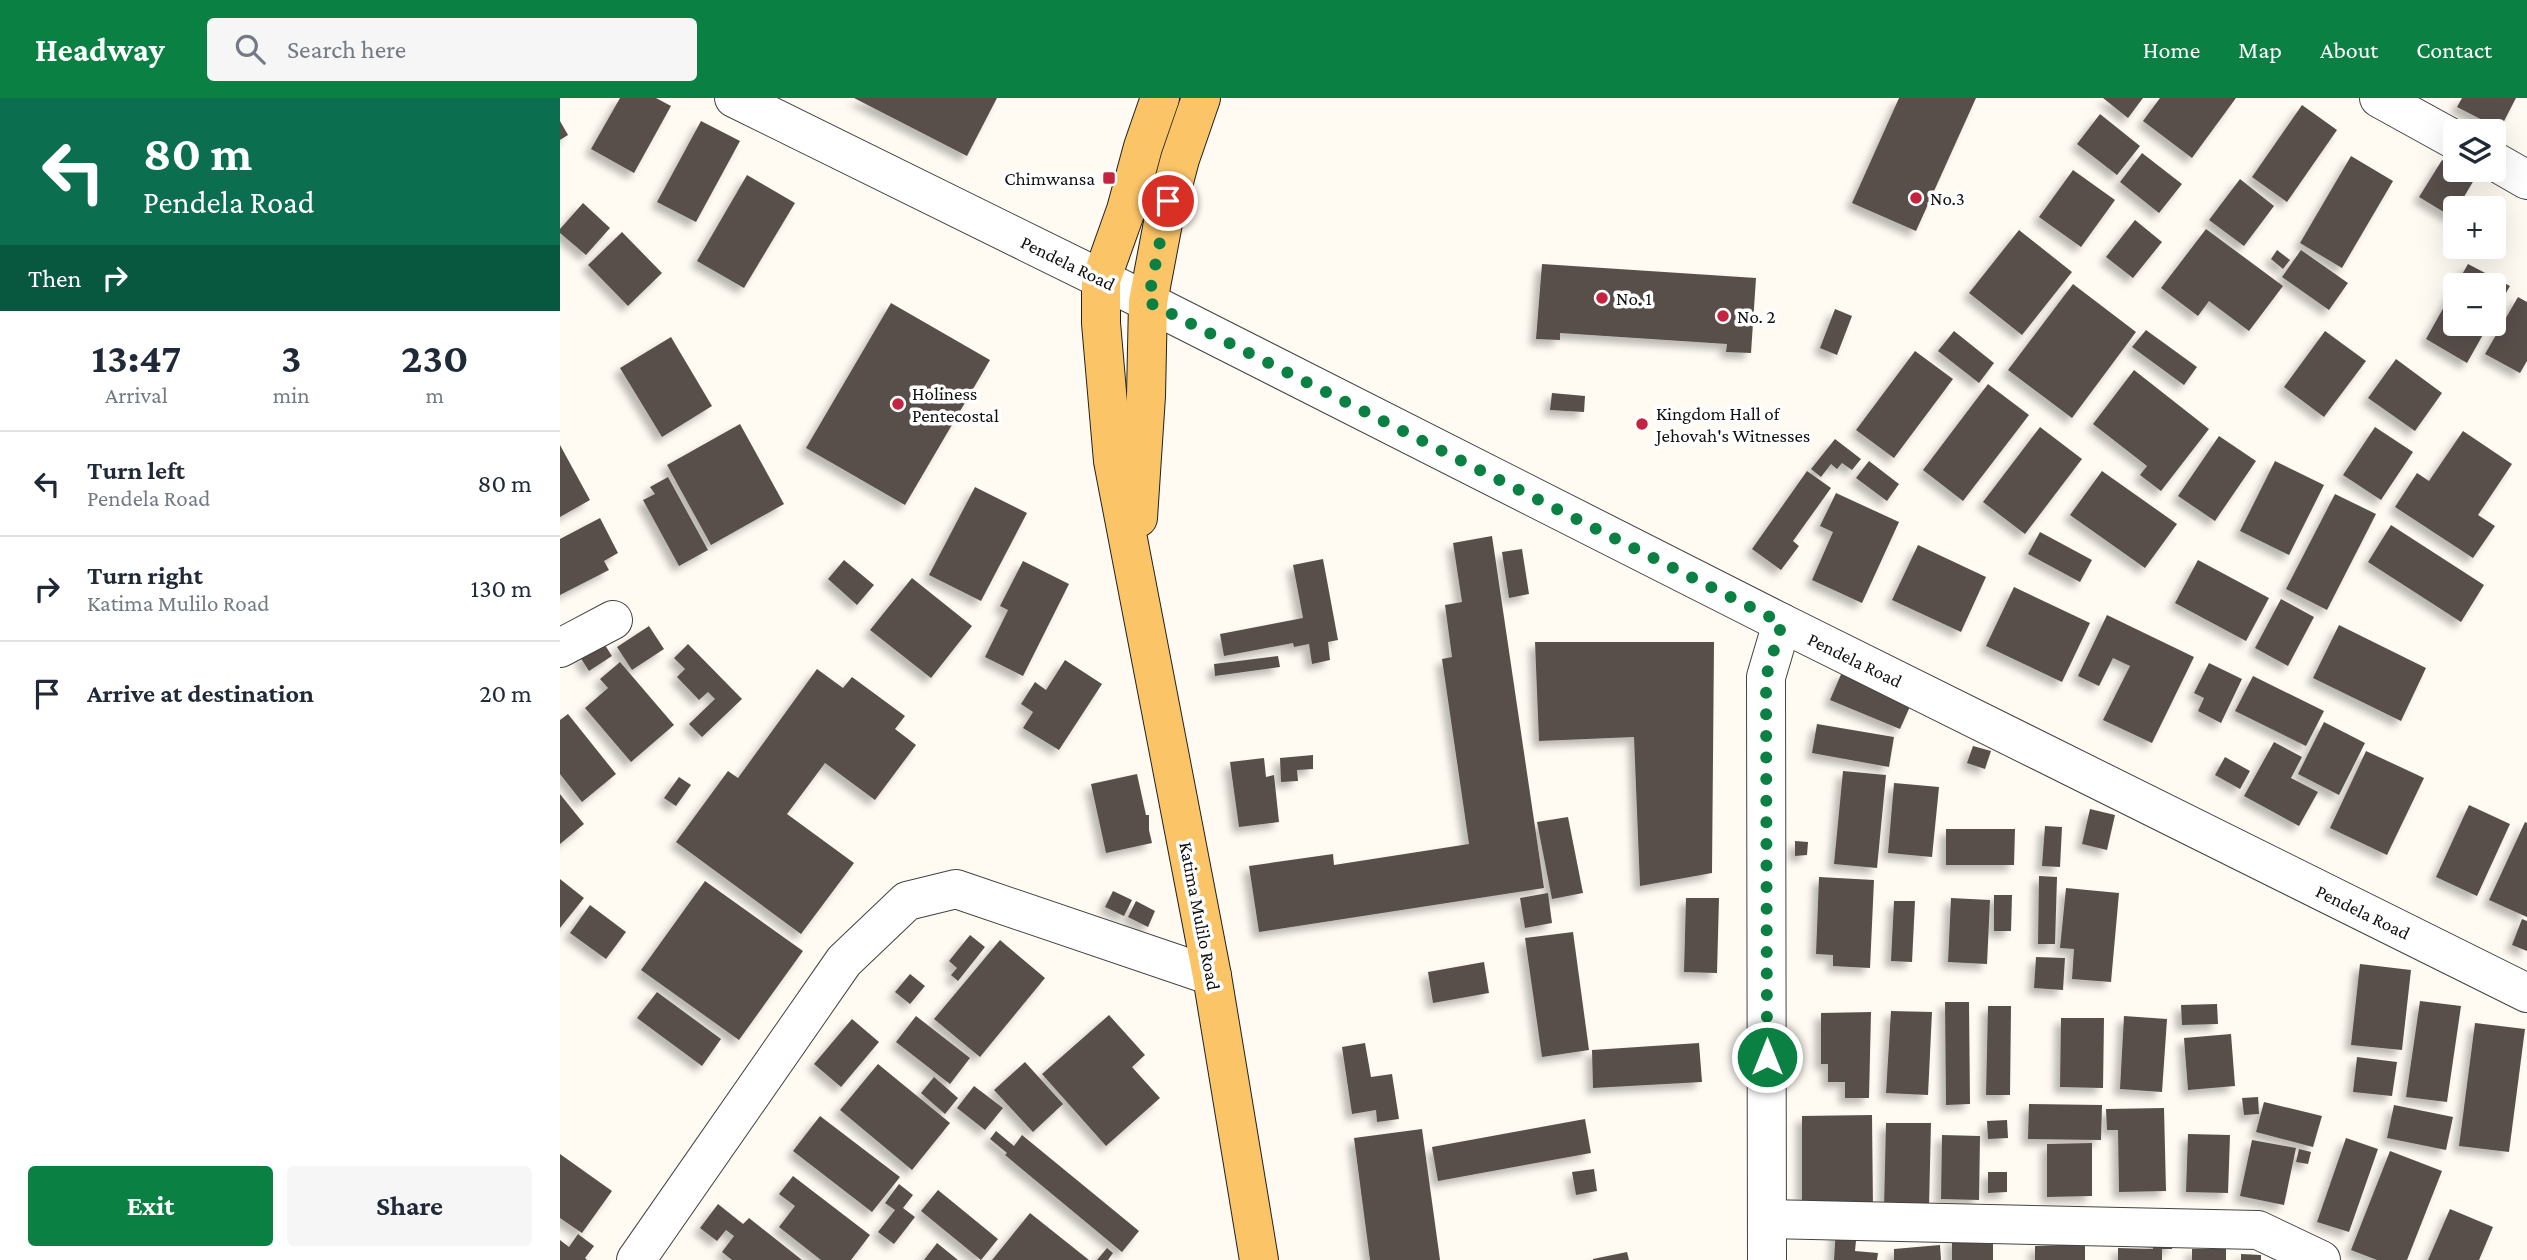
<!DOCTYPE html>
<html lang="en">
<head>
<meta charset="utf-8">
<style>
  body { margin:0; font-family:"Crimson Pro",serif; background:#f6f6f7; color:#1f2937; height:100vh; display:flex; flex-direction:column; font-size:26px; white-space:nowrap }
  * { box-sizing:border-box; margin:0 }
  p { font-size:23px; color:#747a83 }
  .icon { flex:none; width:38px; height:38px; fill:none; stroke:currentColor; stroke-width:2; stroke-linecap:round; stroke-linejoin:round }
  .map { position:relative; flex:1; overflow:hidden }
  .sheet { display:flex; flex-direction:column; background:#fff; width:560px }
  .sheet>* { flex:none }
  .banner { background:#0b6e4f; color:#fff; overflow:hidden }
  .fabs { position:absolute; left:1883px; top:21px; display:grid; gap:14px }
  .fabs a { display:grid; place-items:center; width:63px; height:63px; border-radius:7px; background:#fff; box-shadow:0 7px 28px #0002; font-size:35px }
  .pin { position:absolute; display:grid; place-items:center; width:60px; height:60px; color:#fff; margin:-30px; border:4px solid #fff; border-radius:50%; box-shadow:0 2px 7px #0007 }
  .me { position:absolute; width:77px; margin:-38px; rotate:0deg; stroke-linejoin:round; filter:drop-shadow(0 0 5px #0008) }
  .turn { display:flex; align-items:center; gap:24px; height:147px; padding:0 28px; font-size:32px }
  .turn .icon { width:91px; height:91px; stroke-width:2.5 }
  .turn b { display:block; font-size:49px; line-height:60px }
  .then { display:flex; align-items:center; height:66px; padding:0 28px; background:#0003; gap:14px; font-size:26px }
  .eta { display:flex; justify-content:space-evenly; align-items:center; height:119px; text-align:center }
  .eta b { font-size:42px; font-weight:700; line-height:49px }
  .button { display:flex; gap:14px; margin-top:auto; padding:14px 28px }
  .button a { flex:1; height:80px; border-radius:7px; background:#0b8043; color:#fff; font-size:28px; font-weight:700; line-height:80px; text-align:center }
  .button a+a { background:#f6f6f7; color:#1f2937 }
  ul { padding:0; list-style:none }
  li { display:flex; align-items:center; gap:21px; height:105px; padding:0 28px; border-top:2px solid #e0e1e3 }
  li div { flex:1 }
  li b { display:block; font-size:26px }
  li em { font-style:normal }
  header { display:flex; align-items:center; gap:42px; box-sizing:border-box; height:98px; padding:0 35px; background:#0b8043; color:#fff }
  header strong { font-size:33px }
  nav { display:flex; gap:38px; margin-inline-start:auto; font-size:24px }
  .search { width:490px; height:63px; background:#f6f6f7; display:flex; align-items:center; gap:18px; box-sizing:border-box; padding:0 24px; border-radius:7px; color:#747a83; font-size:26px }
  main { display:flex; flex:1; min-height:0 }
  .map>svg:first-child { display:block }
  .building { fill:#594f4c; filter:url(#shadow) }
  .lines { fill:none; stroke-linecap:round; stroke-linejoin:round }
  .minor-casing { stroke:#434343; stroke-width:40 }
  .major-casing { stroke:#212121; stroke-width:40 }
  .minor { stroke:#fff; stroke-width:38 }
  .major { stroke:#fbc467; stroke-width:38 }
  .route { stroke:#0b8043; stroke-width:12; stroke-dasharray:0 21.6 }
  .poi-dot { fill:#c42440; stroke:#fff; stroke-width:2.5 }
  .labels { text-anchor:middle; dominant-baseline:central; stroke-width:7; stroke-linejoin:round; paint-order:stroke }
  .poi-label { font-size:19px; fill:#101010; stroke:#fff; text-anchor:start }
  .street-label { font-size:19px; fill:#101010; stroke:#fff }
</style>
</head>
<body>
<header>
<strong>Headway</strong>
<div class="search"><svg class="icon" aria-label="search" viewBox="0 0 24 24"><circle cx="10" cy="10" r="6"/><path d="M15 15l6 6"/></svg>Search here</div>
<nav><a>Home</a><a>Map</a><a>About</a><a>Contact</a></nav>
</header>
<main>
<section class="sheet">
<div class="banner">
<div class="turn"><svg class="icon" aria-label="left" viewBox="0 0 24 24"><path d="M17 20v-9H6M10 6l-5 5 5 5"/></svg><div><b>80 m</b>Pendela Road</div></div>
<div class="then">Then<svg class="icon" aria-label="right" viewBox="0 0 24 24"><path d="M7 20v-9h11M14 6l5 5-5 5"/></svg></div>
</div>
<div class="eta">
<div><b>13:47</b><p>Arrival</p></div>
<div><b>3</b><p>min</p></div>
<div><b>230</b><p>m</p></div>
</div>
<ul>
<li><svg class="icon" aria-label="left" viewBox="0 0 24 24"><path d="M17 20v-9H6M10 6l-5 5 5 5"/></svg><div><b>Turn left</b><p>Pendela Road</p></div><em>80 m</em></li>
<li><svg class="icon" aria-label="right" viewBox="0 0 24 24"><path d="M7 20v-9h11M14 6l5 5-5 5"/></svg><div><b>Turn right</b><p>Katima Mulilo Road</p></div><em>130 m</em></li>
<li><svg class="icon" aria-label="arrive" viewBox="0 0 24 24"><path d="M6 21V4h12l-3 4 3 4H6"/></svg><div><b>Arrive at destination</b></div><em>20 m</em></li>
</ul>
<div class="button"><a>Exit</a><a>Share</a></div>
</section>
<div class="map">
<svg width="1967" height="1162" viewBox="0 0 1967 1162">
  <defs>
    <filter id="shadow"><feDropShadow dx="-6" dy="6" stdDeviation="3.5" flood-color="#0004"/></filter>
  </defs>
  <rect width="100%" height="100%" fill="#fffbf3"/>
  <g class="building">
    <path d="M60,0H96L111,8L74,75L31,51Z"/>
    <path d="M294,0H437L407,58Z"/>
    <path d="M1339,0H1416L1356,133L1292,105Z"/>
    <path d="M1543,0H1583L1568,20Z"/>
    <path d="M1600,0H1676L1632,60L1583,23Z"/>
    <path d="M1902,0H1956L1940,31L1897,9Z"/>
    <path d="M1742,7L1777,32L1727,104L1692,79Z"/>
    <path d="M1540,16L1580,48L1557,77L1517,46Z"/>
    <path d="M0,23L8,37L0,42Z"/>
    <path d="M141,23L180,43L136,124L97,104Z"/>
    <path d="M1582,55L1622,86L1599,115L1560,84Z"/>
    <path d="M1791,58L1833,83L1782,170L1740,145Z"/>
    <path d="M1882,62L1914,82L1892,119L1859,99Z"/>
    <path d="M1513,72L1555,102L1521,149L1479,119Z"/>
    <path d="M187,77L235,105L184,190L137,163Z"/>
    <path d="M1680,81L1714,108L1684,148L1649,122Z"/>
    <path d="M23,105L50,130L26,157L0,135V131Z"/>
    <path d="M1575,122L1602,144L1573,180L1546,159Z"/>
    <path d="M1646,131L1723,188L1689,233L1649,203L1638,218L1601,190Z"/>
    <path d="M1459,132L1512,174L1462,237L1409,195Z"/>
    <path d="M62,134L102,175L68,208L28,167Z"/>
    <path d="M1717,152L1730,162L1723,171L1711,161Z"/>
    <path d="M1741,152L1788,185L1769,212L1722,179Z"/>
    <path d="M982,166L1196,180L1191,255L1166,254L1167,246L1000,235V242L976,241Z"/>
    <path d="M1908,166L1950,188L1934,216V187H1896Z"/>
    <path d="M1513,186L1576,234L1512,320L1448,272Z"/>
    <path d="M1895,189V226H1929L1907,265L1866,241Z"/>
    <path d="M1958,199L1967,204V263L1960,275L1925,256Z"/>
    <path d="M331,205L430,262L345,407L246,350Z"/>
    <path d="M1275,211L1292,218L1277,257L1260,250Z"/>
    <path d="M1586,232L1637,269L1624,287L1572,249Z"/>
    <path d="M1394,233L1434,265L1419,285L1378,253Z"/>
    <path d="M1765,233L1806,263L1764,319L1724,289Z"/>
    <path d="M111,239L152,308L102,339L60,270Z"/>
    <path d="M1355,253L1393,281L1334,360L1296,332Z"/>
    <path d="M1836,261L1882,295L1855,333L1808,300Z"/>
    <path d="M1574,272L1649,331L1601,393L1580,377L1587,368L1533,326Z"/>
    <path d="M1428,286L1469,317L1403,403L1363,372Z"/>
    <path d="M992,295L1025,298L1024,314L990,312Z"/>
    <path d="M180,326L224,406L151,447L107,367Z"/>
    <path d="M1480,329L1522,361L1465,436L1423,404Z"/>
    <path d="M1815,329L1853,354L1821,402L1783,377Z"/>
    <path d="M1903,333L1952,366L1918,417L1935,428L1913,460L1835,409L1857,375L1869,383Z"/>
    <path d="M1659,338L1696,363L1655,423L1618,398Z"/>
    <path d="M1275,341L1301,361L1292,372L1282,365L1277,371L1271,366L1261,379L1251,371Z"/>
    <path d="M0,347L30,402L0,419Z"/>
    <path d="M1309,363L1339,386L1327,403L1296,380Z"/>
    <path d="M1715,363L1764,387L1729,457L1680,433Z"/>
    <path d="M1247,373L1271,390L1233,443L1239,448L1221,472L1192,451Z"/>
    <path d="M1542,373L1617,426L1585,470L1510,417Z"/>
    <path d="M108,379L148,452L119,468L83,402L95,396L90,389Z"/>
    <path d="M415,389L467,415L421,503L369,477Z"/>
    <path d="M1276,395L1339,424L1302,505L1252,482L1273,434L1260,428Z"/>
    <path d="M1775,396L1816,416L1767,512L1726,491Z"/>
    <path d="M40,420L58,455L44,463L49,472L0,497V441Z"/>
    <path d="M1831,427L1924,487L1901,524L1808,464Z"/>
    <path d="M1480,434L1532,462L1520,484L1468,456Z"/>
    <path d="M932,438L984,790L699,834L689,768L773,756L774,767L909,746L882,561L892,559L885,507L902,504L893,445Z"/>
    <path d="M1358,447L1426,479L1401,534L1332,502Z"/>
    <path d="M962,451L969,496L949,500L942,454Z"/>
    <path d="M763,461L778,542L768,544L770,562L752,566L749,546L734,549L733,545L664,558L660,536L743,520L733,467Z"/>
    <path d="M284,462L314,487L297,507L268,481Z"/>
    <path d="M1638,462L1709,500L1686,543L1615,505Z"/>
    <path d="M463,463L509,486L463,578L425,559L448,512L440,508Z"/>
    <path d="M352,480L412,528L371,580L310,532Z"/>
    <path d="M1454,489L1530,525L1502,584L1426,548Z"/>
    <path d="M1721,501L1754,519L1728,568L1695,550Z"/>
    <path d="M1547,517L1634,559L1592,645L1543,622L1570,568L1553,560L1539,588L1518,578Z"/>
    <path d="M1779,527L1866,570L1841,623L1753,580Z"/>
    <path d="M89,528L104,551L72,572L57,549Z"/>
    <path d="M43,544L52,558L29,573L20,559Z"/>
    <path d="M975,544H1154L1152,775L1080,788L1074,639L979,643Z"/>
    <path d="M128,546L182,601L142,639L129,626L155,601L148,594L139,602L117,579L125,571L114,560Z"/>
    <path d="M718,558L720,569L655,578L654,566Z"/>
    <path d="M505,562L542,586L499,652L463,630L473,614L461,606L475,584L486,592Z"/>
    <path d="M60,564L114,627L71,664L25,610L48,590L40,581Z"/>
    <path d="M1649,565L1682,581L1661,625L1638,613L1644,600L1634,595Z"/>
    <path d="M257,571L283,590L292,579L345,618L335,631L356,647L315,702L265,665L227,716L294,765L241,836L116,744L168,673L178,680Z"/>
    <path d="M1282,574L1352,604L1340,631L1270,602Z"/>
    <path d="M1693,578L1764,613L1746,648L1675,613Z"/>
    <path d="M8,616L56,676L22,704L0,676V622Z"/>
    <path d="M1764,624L1805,645L1779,697L1738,676Z"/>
    <path d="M1257,626L1334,639L1329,669L1252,655Z"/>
    <path d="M1714,644L1742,659L1731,680L1758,694L1739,728L1684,698Z"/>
    <path d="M1413,648L1431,653L1425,671L1407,665Z"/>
    <path d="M1806,653L1864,680L1827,757L1770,730Z"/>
    <path d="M753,657V671L737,672L738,683L721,684L720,660Z"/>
    <path d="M1665,659L1690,673L1680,691L1655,677Z"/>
    <path d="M704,660L706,679L714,677L719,724L679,729L670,664Z"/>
    <path d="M1283,673L1326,677L1317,770L1274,766Z"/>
    <path d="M577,676L586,717H589V732L592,745L546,755L531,686Z"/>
    <path d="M119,679L131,687L116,708L104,700Z"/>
    <path d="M1334,685L1379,689L1372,759L1328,755Z"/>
    <path d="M0,696L24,726L0,746Z"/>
    <path d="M1909,707L1950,726L1917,798L1876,779Z"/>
    <path d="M1530,711L1555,717L1547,752L1522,746Z"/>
    <path d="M1008,719L1023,795L992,801L977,724Z"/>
    <path d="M1965,724L1967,725V819L1929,802Z"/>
    <path d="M1485,728L1502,729L1500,769L1482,768Z"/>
    <path d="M1386,731H1455L1454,767H1386Z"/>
    <path d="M1235,743L1248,744L1247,757L1235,758Z"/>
    <path d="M1479,778L1497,779L1495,846H1478Z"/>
    <path d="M1259,779L1314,782L1310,870L1273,868V857L1256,856Z"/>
    <path d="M0,781L24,800L0,830Z"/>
    <path d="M145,783L243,853L179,942L81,872Z"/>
    <path d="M1506,790L1559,795L1551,884L1512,881L1514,851L1500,850Z"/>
    <path d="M553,793L572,802L564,818L545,809Z"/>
    <path d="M988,795L992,825L965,830L960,800Z"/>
    <path d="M1434,797H1452L1451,833H1434Z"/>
    <path d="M1126,800H1159L1157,875L1124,874Z"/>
    <path d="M1391,800L1430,802L1427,866L1388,864Z"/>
    <path d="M576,803L595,813L588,829L568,819Z"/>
    <path d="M1334,803H1355L1352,864L1331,863Z"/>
    <path d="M30,807L66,834L46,861L10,835Z"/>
    <path d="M1962,821L1967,823V853L1952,847Z"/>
    <path d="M1013,834L1029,952L982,959L965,840Z"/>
    <path d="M410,837L425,849L398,883L391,877L397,870L389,863Z"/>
    <path d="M440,842L485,880L420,959L374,921Z"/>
    <path d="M1476,859L1505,860L1503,892L1474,890Z"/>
    <path d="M924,864L929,895L873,905L868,874Z"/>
    <path d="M1800,866L1851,872L1842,952L1791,947Z"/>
    <path d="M350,876L365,888L350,906L335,894Z"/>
    <path d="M97,894L161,941L142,968L77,920Z"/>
    <path d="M1860,903L1901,908L1887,1004L1846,999Z"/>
    <path d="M1385,904H1409L1410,1006L1386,1007Z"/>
    <path d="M1657,906L1658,926L1622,927L1621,907Z"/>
    <path d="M1428,908H1451L1450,997H1426Z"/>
    <path d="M1331,913L1372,914L1368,997L1326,995Z"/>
    <path d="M1311,914L1309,1000H1285V984H1268V966H1261V915Z"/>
    <path d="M549,917L585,957L572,969L600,1000L546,1048L482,976Z"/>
    <path d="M356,918L410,960L390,986L336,944Z"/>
    <path d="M1564,918L1607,921L1602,994L1560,991Z"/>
    <path d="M1501,920H1544L1543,990L1500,989Z"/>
    <path d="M292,921L319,944L281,989L254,966Z"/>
    <path d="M1915,925L1965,931L1949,1054L1899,1048Z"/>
    <path d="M1671,936L1675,988L1628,992L1624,940Z"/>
    <path d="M805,945L811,979L832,976L839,1021L817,1024L816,1012L792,1016L782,949Z"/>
    <path d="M1139,945L1142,984L1033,990L1032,952Z"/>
    <path d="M1797,959L1837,964L1832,998L1793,994Z"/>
    <path d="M465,964L503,1006L473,1034L434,992Z"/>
    <path d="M318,966L390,1025L352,1072L280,1012Z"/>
    <path d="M374,979L398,1000L385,1016L361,995Z"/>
    <path d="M414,988L443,1010L425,1032L397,1010Z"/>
    <path d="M1698,999L1699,1016L1684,1017L1682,1000Z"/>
    <path d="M1704,1004L1762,1018L1753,1049L1696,1034Z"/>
    <path d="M1469,1006L1542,1007L1541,1042L1468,1041Z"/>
    <path d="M1834,1007L1893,1019L1886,1052L1827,1040Z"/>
    <path d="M1604,1010L1606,1093L1559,1094L1558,1032H1547L1546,1011Z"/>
    <path d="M1312,1017L1313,1111L1242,1112V1018Z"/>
    <path d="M260,1018L340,1079L312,1114L233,1053Z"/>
    <path d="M1025,1021L1031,1055L878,1083L872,1049Z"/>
    <path d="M1447,1022L1448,1040L1428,1041L1427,1023Z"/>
    <path d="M1326,1025H1371L1369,1110H1324Z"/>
    <path d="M862,1031L880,1162H810L794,1040Z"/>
    <path d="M436,1033L454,1048L462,1037L579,1133L562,1154L445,1057L447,1055L430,1041Z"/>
    <path d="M1628,1036L1670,1037L1668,1095L1626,1094Z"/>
    <path d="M1382,1037L1420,1038L1419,1102L1381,1101Z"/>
    <path d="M1786,1040L1818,1051L1789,1134L1757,1124Z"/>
    <path d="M1692,1042L1736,1050L1724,1107L1680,1098Z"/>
    <path d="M1532,1045V1098L1487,1099V1046Z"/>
    <path d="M1739,1051L1751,1054L1748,1066L1736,1064Z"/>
    <path d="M1830,1053L1882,1073L1847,1162H1817L1791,1152Z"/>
    <path d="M0,1056L52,1093L22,1135L0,1120Z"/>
    <path d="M1034,1071L1037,1093L1016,1097L1012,1074Z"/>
    <path d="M1428,1074H1447V1094L1428,1095Z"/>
    <path d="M233,1078L310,1137L291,1162H261L219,1129L235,1108L219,1096Z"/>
    <path d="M339,1086L353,1097L343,1110L355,1119L334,1146L318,1134L335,1112L325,1105Z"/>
    <path d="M378,1092L438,1141L421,1162L361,1113Z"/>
    <path d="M158,1106L183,1126L189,1120L242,1162H172L162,1154L174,1138L166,1132L157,1143L140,1130Z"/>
    <path d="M1890,1111L1933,1129L1919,1162H1868Z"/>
    <path d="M470,1115L529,1162H432Z"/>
    <path d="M1276,1130L1297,1132L1295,1153L1318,1155L1317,1162H1274Z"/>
    <path d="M1594,1133H1613L1612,1151H1602V1162H1558V1150L1593,1151Z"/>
    <path d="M18,1136L34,1148L25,1160L27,1162H0V1142L9,1149Z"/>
    <path d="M1392,1140L1433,1141V1162H1392Z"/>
    <path d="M377,1145L398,1162H364Z"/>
    <path d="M1525,1146V1162H1475V1148Z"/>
    <path d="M1380,1147L1381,1162H1334V1151Z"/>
    <path d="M547,1150L553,1155L548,1162H537Z"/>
    <rect x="1632" y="1151" width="34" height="11"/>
    <path d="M1067,1154L1069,1162H1033V1161Z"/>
    <path d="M1681,1156L1701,1157V1162H1681Z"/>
  </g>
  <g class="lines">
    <g class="minor-casing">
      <g id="minor">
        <path d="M174,0L588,204L1222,525L1967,895"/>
        <path d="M1819,0L1895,42"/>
        <path d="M1934,63L1967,82"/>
        <path d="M0,550L53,522"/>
        <path d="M1207,1121L1698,1132L1761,1162"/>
        <path d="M76,1162L284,863L347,803L396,791L652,878"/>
        <path d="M1207,1162L1206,579L1222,525"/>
      </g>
    </g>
    <g class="major-casing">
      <g id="major">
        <path d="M600,0L583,49L566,112L541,182V225L553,363L652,878L699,1162"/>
        <path d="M578,420L586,298L588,204L603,125L620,61L641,0"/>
      </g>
    </g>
    <use href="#minor" class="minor"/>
    <use href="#major" class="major"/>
  </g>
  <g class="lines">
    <path class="route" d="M608,103L588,204L1222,525L1206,579L1207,959"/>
  </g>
  <g class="poi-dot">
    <rect x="542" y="73" width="14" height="14" rx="3.5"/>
    <circle cx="1356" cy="100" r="7"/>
    <circle cx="1042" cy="200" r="7"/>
    <circle cx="1163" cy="218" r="7"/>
    <circle cx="338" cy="306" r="7"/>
    <circle cx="1082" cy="326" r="7"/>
  </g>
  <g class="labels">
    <g class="poi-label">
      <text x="535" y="80" text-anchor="end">Chimwansa</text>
      <text x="1370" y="100">No.3</text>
      <text x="1056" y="200">No. 1</text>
      <text x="1177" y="218">No. 2</text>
      <text x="352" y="295">Holiness<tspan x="352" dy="22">Pentecostal</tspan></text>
      <text x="1096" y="315">Kingdom Hall of<tspan x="1096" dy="22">Jehovah's Witnesses</tspan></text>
    </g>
    <g class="street-label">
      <text transform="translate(508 165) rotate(26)">Pendela Road</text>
      <text transform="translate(1295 562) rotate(26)">Pendela Road</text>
      <text transform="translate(1803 814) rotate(26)">Pendela Road</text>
      <text transform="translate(640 818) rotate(79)">Katima Mulilo Road</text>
    </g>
  </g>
</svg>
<div class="fabs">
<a><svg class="icon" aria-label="layers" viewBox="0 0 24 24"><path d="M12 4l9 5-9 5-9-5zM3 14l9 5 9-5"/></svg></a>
<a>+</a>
<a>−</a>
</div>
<div class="pin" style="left:608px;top:103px;background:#d93025"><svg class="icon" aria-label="arrive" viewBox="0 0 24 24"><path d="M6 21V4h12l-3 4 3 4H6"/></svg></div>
<svg class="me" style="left:1207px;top:959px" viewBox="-20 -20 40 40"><circle r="17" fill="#0b8043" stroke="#fff" stroke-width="3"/><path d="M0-11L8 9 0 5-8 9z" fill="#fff"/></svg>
</div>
</main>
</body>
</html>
